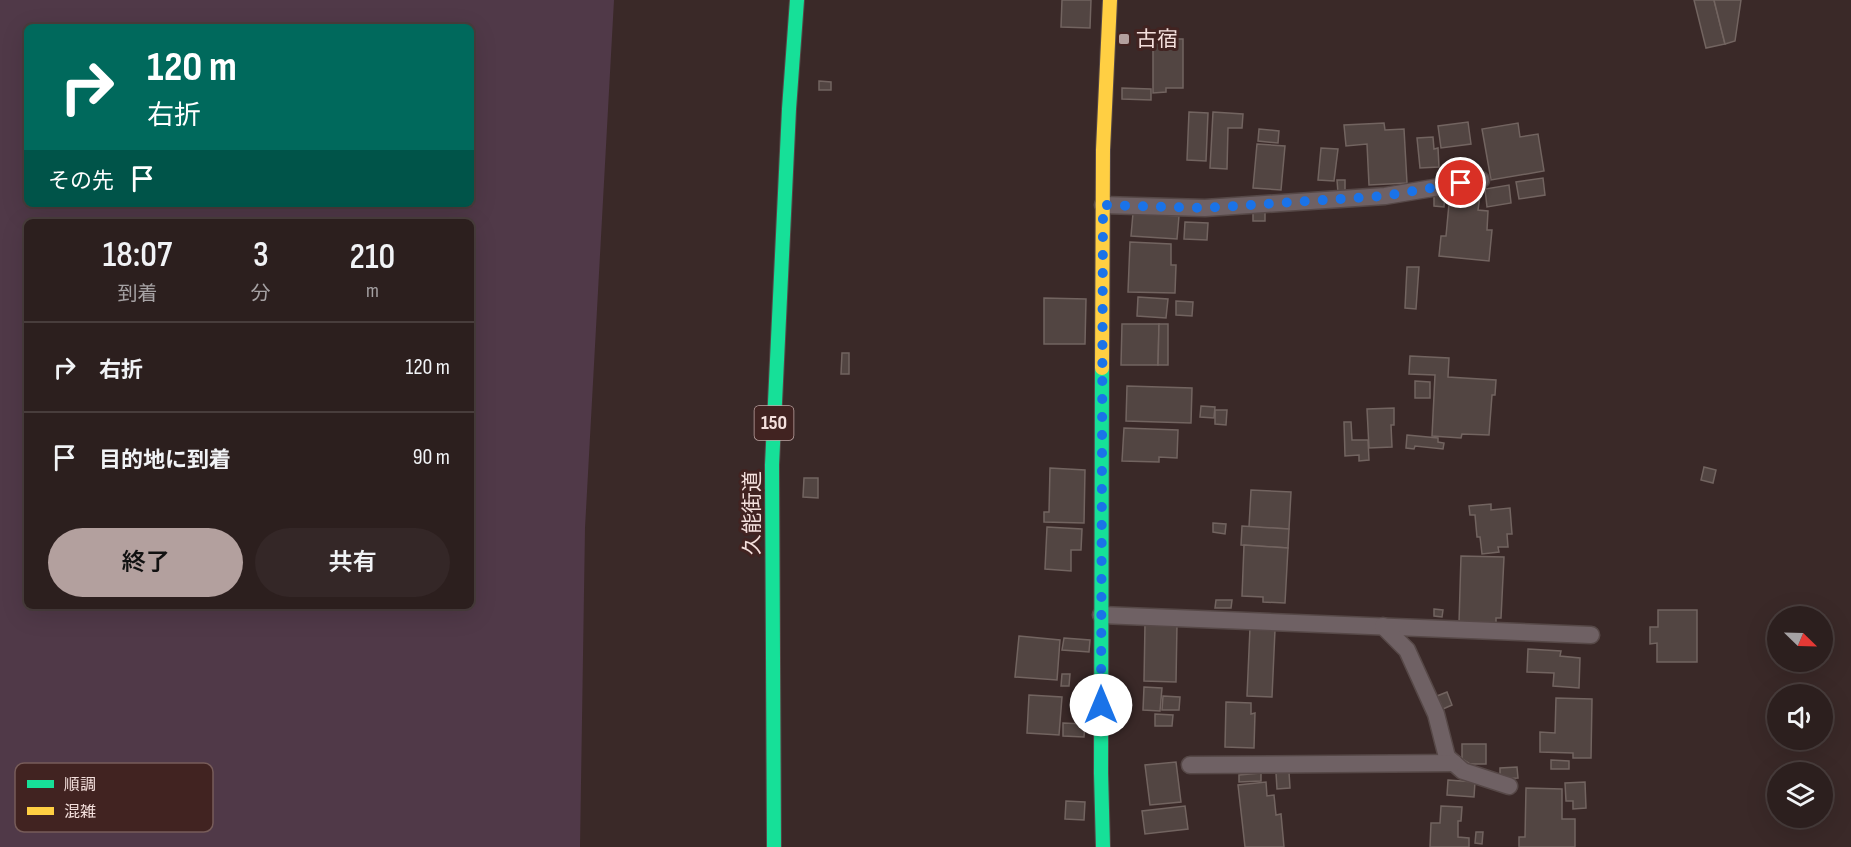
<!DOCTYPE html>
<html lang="ja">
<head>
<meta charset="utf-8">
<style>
  body { margin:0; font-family:"Sofia Sans Condensed","Noto Sans JP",sans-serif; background:#342727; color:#f1f3f6; height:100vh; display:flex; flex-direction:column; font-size:22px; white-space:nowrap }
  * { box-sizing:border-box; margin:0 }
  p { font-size:20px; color:#a6a2a4 }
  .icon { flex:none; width:33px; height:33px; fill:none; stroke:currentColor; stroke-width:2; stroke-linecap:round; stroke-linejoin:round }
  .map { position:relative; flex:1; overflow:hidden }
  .details { position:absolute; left:24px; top:219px; width:450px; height:390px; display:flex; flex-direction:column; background:#2c1f1e; border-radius:9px; box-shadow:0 6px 24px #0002,0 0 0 2px #483d3c }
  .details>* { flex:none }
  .banner { position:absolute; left:24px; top:24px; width:450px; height:183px; border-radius:9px; box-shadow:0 6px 24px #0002,0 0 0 2px #483d3c; background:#00695c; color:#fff; overflow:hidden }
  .needle { width:39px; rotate:113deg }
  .fabs { position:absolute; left:1767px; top:606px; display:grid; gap:12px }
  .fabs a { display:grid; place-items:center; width:66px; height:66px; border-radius:50%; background:#2c1f1e; box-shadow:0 6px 24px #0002,0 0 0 2px #483d3c; font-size:30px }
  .pin { position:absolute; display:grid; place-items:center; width:51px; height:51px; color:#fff; margin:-26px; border:3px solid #fff; border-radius:50%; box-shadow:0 2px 6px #0007 }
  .me { position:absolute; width:66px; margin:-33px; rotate:0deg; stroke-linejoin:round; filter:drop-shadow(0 0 4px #0008) }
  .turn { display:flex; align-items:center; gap:21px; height:126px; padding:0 24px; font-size:27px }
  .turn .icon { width:78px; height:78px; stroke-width:2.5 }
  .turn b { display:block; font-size:42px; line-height:51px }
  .then { display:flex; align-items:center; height:57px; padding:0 24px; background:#0003; gap:12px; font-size:22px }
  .eta { display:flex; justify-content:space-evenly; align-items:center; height:102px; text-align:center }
  .eta b { font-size:36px; font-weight:600; line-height:42px }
  .button { display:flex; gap:12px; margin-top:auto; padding:12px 24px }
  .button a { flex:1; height:69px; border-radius:36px; background:#b3a09e; color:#111; font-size:24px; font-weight:600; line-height:69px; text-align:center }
  .button a+a { background:#342727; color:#f1f3f6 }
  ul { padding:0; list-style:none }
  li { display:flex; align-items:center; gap:18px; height:90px; padding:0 24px; border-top:2px solid #483d3c }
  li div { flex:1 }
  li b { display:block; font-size:22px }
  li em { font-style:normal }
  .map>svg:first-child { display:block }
  .water { fill:#503948; fill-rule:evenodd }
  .building { fill:#524542; stroke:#726460; stroke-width:1.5 }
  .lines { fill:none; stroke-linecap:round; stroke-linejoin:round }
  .lane-casing { stroke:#564847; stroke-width:19 }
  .fast-casing { stroke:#564847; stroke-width:16 }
  .slow-casing { stroke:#564847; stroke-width:16 }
  .lane { stroke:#6f6164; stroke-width:16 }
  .fast { stroke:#16e098; stroke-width:14 }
  .slow { stroke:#ffcf43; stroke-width:14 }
  .route { stroke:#1a73e8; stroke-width:10; stroke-dasharray:0 18 }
  .poi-dot { fill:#b3a09e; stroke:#412321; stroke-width:2 }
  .labels { text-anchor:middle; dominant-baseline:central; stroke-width:6; stroke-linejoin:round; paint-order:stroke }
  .shield { fill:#412321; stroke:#bea7a5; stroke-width:1.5 }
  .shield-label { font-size:20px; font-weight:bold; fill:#f4e0dd }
  .poi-label { font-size:21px; fill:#f4e0dd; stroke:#412321; text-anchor:start }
  .street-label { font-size:21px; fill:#f4e0dd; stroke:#412321 }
  .key { fill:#412321; stroke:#775c59; stroke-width:1.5 }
  .key-label { font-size:16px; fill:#f4e0dd }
</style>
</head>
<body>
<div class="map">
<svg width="1851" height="847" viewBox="0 0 1851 847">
  <rect width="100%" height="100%" fill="#3a2928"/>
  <path class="water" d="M0,0H614L585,528L580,847H0ZM27,27H471V204H27ZM27,222H471V606H27Z"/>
  <g class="building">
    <path d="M1062,0H1091L1090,28L1061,27Z"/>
    <path d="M1694,0H1714L1725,44L1706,48Z"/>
    <path d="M1714,0H1741L1735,41L1725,44Z"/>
    <path d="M1153,39H1183V88H1166V92L1153,93Z"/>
    <path d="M819,81L831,82V90H819Z"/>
    <path d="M1122,88L1151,89V100L1122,99Z"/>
    <path d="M1189,112L1208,113L1206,161L1187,160Z"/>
    <path d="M1213,112L1243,114L1242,128H1228L1227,169L1210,168Z"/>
    <path d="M1468,122L1471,144L1441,148L1438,126Z"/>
    <path d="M1384,123L1385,130L1404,129L1407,183L1369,185L1367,144L1346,146L1344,125Z"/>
    <path d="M1518,123L1520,137L1538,134L1544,171L1491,180L1482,129Z"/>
    <path d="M1259,129L1279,131L1278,143L1258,141Z"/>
    <path d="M1433,137L1434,149L1438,148L1439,167L1420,168L1417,138Z"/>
    <path d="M1257,144L1285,146L1281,190L1253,188Z"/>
    <path d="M1321,148L1338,149L1334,181L1318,180Z"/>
    <path d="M1543,178L1545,195L1519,199L1516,182Z"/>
    <path d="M1337,180H1345V193H1338Z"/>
    <path d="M1509,185L1511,203L1487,207L1485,189Z"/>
    <path d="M1434,192L1445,193L1444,207L1434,206Z"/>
    <path d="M1450,193L1480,196L1478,210L1488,211L1487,230H1492L1489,261L1439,256L1441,236H1446Z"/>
    <rect x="1253" y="211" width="12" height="10"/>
    <path d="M1133,213L1179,216L1177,239L1131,236Z"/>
    <path d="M1185,222L1208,223L1207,240L1184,239Z"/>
    <path d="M1130,242L1171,244V265H1176L1175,293L1128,292Z"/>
    <path d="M1407,267H1419L1416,309L1405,308Z"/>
    <path d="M1138,297L1168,299L1166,318L1137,316Z"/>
    <path d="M1044,298L1086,299L1085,344H1044Z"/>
    <path d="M1176,301L1193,302L1192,316L1176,315Z"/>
    <path d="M1122,324H1159L1158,365H1121Z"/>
    <path d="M1159,324H1168V365H1158Z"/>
    <path d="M842,353H849V374H841Z"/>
    <path d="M1410,356L1449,358L1448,377L1496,380L1495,395H1492L1489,435L1462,434L1461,438L1432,436L1435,375L1409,374Z"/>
    <path d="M1415,381L1430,382V398H1415Z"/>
    <path d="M1127,386L1192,388L1191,423L1126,421Z"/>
    <path d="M1201,406L1215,407L1214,418L1200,417Z"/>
    <path d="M1394,408V425H1391L1392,447L1369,448L1367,409Z"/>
    <path d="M1215,410H1227L1226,425L1215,424Z"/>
    <path d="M1344,422H1351L1352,440H1368L1369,460L1359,461V455L1345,456Z"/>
    <path d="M1124,428L1178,430L1177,458L1159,457V462L1122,461Z"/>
    <path d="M1407,435L1438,438V442L1444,443L1443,449L1415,446L1414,449L1406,448Z"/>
    <path d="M1704,467L1716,470L1713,483L1701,480Z"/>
    <path d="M1050,468L1085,470L1084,523L1044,522V512H1049Z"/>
    <path d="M804,478H818V498L803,497Z"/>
    <path d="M1251,490L1291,492L1289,529L1249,527Z"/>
    <path d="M1491,504V510L1510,508L1512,534H1507L1508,547H1498L1499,552L1482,554L1480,537H1477L1475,515H1470L1469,506Z"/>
    <path d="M1213,523L1226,524L1225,534L1213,532Z"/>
    <path d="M1242,526L1289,529L1288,548L1241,545Z"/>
    <path d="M1047,527L1082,529L1081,550H1071V571L1045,569Z"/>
    <path d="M1244,545L1288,548L1285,603L1263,602V597L1242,596Z"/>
    <path d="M1461,556L1504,557L1501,618H1496V624L1459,623Z"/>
    <path d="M1216,600H1232L1231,608H1215Z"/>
    <path d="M1434,609L1443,610L1442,617L1434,616Z"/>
    <path d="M1658,610H1697V662H1657V643L1650,644V627H1658Z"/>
    <path d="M1145,624H1177L1176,682L1144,681Z"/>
    <path d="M1250,628L1275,630L1272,697L1247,696Z"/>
    <path d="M1019,636L1060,640L1057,680L1015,677Z"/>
    <path d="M1064,638L1090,640L1089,652L1062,650Z"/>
    <path d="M1528,649L1561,651L1560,656L1580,658L1579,688L1553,686L1554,673L1527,672Z"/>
    <path d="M1062,674H1070L1069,686H1061Z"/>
    <path d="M1144,687L1162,688L1160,711L1143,710Z"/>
    <path d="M1447,692L1452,705L1443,709L1437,696Z"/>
    <path d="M1029,695L1062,697L1059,735L1027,733Z"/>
    <path d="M1163,696L1180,697L1179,710H1162Z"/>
    <path d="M1556,698L1592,699L1591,758H1573V753L1540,752V732L1555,733Z"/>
    <path d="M1226,702L1251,703V714L1255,713L1254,748L1225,747Z"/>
    <path d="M1155,714L1173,715L1172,726H1155Z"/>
    <path d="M1063,723L1085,724L1084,737L1063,736Z"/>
    <path d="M1462,744H1486V764H1470L1462,759Z"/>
    <path d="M1551,760L1569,761V769H1551Z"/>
    <path d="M1176,762L1181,802L1150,805L1145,765Z"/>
    <path d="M1517,767L1518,778L1500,779V768Z"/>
    <path d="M1289,772L1290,788L1277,789L1276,773Z"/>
    <path d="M1261,773V781L1239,782V775Z"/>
    <path d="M1448,780L1475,782L1474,797L1447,795Z"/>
    <path d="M1266,782L1267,796L1274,795L1276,815L1281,814L1284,847H1245L1238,785Z"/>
    <path d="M1585,782L1586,808L1573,809V801H1566L1565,783Z"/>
    <path d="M1526,788L1562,789V819H1575V847H1519V837H1525Z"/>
    <path d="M1066,801L1085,802L1084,820L1065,819Z"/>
    <path d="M1185,806L1188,829L1145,834L1142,811Z"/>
    <path d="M1441,806L1462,807L1461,821H1458V837L1469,838V847H1430L1431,823H1440Z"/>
    <path d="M1476,832H1483L1482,844L1475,843Z"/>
  </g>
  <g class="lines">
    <g class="lane-casing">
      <g id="lane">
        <path d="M1103,205L1205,208L1385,196L1481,180"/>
        <path d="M1101,615L1591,635"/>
        <path d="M1383,626L1407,650L1436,714L1447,757L1463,771L1509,786"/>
        <path d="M1190,765L1454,763"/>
      </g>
    </g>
    <g class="fast-casing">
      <g id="fast">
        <path d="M1102,368L1101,773L1103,847"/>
        <path d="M774,847L772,465L789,109L797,0"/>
      </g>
    </g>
    <g class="slow-casing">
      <path id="slow" d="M1102,368L1103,150L1110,0"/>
    </g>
    <use href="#lane" class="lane"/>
    <use href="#fast" class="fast"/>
    <use href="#slow" class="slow"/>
  </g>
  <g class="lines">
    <path class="route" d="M1101,705L1103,205L1205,208L1384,196L1461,183"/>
  </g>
  <rect class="poi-dot" x="1118" y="33" width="12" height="12" rx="3"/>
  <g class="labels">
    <rect class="shield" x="754.5" y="406" width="39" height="34" rx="4.5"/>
    <g class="shield-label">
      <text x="774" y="423">150</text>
    </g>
    <g class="poi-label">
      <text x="1136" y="39">古宿</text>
    </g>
    <g class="street-label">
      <text transform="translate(752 513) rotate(-90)">久能街道</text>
    </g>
  </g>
  <rect x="15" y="763" width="198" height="69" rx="9" class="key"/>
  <rect x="27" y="780" width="27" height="8" fill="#16e098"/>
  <rect x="27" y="807" width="27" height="8" fill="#ffcf43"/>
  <g class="key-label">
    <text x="64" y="790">順調</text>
    <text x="64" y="817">混雑</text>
  </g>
</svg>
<div class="fabs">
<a><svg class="needle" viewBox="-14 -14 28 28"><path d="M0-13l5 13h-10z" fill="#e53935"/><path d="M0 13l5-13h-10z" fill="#a6a2a4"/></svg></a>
<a><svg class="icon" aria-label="sound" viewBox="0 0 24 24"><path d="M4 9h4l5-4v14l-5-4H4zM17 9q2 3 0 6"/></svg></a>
<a><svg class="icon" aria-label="layers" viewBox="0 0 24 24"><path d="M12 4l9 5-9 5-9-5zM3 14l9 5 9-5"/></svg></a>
</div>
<div class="pin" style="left:1461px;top:183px;background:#d93025"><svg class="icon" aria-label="arrive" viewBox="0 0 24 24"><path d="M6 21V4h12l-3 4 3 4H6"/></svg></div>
<svg class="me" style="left:1101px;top:705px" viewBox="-20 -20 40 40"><circle r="19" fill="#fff"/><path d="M0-13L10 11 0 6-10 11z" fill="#1a73e8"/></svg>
<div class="banner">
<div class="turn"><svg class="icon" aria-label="right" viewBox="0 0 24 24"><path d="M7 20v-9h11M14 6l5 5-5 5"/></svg><div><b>120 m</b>右折</div></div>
<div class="then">その先<svg class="icon" aria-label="arrive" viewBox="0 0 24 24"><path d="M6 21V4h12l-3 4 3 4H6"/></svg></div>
</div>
<section class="details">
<div class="eta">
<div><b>18:07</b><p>到着</p></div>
<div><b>3</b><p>分</p></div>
<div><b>210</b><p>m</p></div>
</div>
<ul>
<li><svg class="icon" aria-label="right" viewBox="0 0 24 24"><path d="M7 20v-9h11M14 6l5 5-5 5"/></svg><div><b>右折</b></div><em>120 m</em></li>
<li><svg class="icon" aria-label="arrive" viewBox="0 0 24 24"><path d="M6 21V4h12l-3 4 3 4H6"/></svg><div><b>目的地に到着</b></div><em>90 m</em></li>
</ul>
<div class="button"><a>終了</a><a>共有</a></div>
</section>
</div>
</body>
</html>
